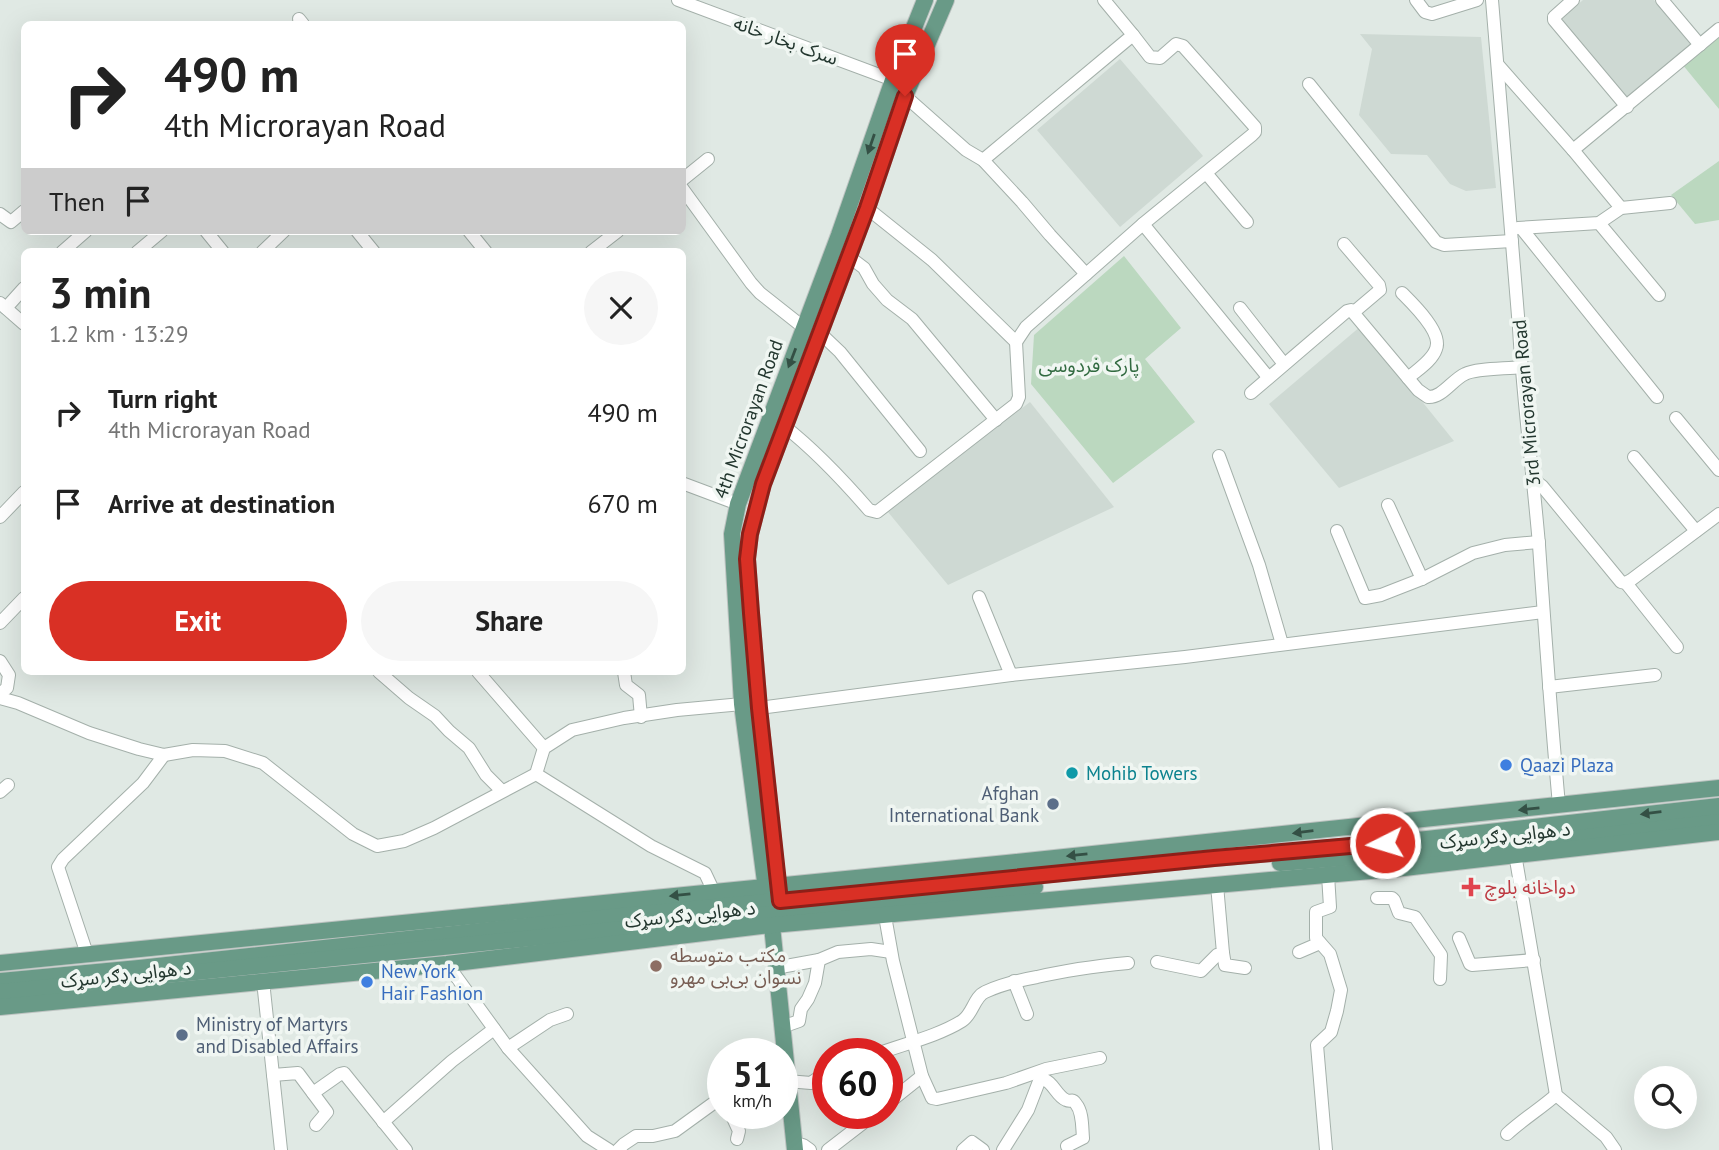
<!DOCTYPE html>
<html lang="en">
<head>
<meta charset="utf-8">
<style>
  body { margin:0; font-family:"PT Sans","Noto Sans Arabic",sans-serif; background:#f6f6f6; color:#222; height:100vh; display:flex; flex-direction:column; font-size:26px; white-space:nowrap }
  * { box-sizing:border-box; margin:0 }
  p { font-size:23px; color:#767676 }
  .icon { flex:none; width:38px; height:38px; fill:none; stroke:currentColor; stroke-width:2; stroke-linecap:round; stroke-linejoin:round }
  .map { position:relative; flex:1; overflow:hidden }
  .details { position:absolute; left:21px; top:248px; width:665px; height:427px; display:flex; flex-direction:column; background:#fff; border-radius:10px; box-shadow:0 7px 28px #0002 }
  .details>* { flex:none }
  .top-card { position:absolute; left:21px; top:21px; width:665px; height:214px; border-radius:10px; box-shadow:0 7px 28px #0002; background:#fff; color:#222; overflow:hidden }
  .fabs { position:absolute; left:1634px; top:1066px; display:grid; gap:14px }
  .fabs a { display:grid; place-items:center; width:63px; height:63px; border-radius:50%; background:#fff; box-shadow:0 7px 28px #0002; font-size:35px }
  .speed { position:absolute; left:707px; top:1038px; display:flex; gap:14px; font-size:35px; font-weight:700; text-align:center }
  .speed>* { display:grid; place-content:center; width:91px; height:91px; border-radius:50%; background:#fff; box-shadow:0 7px 28px #0002; line-height:1 }
  .speed small { font-size:18px; font-weight:400 }
  .speed .limit { border:10px solid #d22; background:#fff; color:#111 }
  .pin { position:absolute; display:grid; place-items:center; width:60px; height:60px; color:#fff; margin:-72px -30px; border-radius:50% 50% 50% 0; rotate:-45deg; box-shadow:0 0 7px #0007 }
  .pin .icon { rotate:45deg }
  .me { position:absolute; width:77px; margin:-38px; rotate:265deg; stroke-linejoin:round; filter:drop-shadow(0 0 5px #0008) }
  .turn { display:flex; align-items:center; gap:24px; height:147px; padding:0 28px; font-size:32px }
  .turn .icon { width:91px; height:91px; stroke-width:2.5 }
  .turn b { display:block; font-size:49px; line-height:60px }
  .then { display:flex; align-items:center; height:66px; padding:0 28px; background:#0003; gap:14px; font-size:26px }
  .round { display:grid; place-items:center; flex:none; width:74px; height:74px; border-radius:37px; background:#f6f6f6 }
  .headline { display:flex; align-items:center; justify-content:space-between; height:119px; padding:0 28px }
  h1 { font-size:42px; font-weight:700; line-height:52px }
  .primary-button { display:flex; gap:14px; margin-top:auto; padding:14px 28px }
  .primary-button a { flex:1; height:80px; border-radius:42px; background:#d93025; color:#fff; font-size:28px; font-weight:700; line-height:80px; text-align:center }
  .primary-button a+a { background:#f6f6f6; color:#222 }
  ul { padding:0; list-style:none }
  li { display:flex; align-items:center; gap:21px; height:91px; padding:0 28px }
  li div { flex:1 }
  li b { display:block; font-size:26px }
  li em { font-style:normal }
  .map>svg:first-child { display:block }
  .built { fill:#ced9d3 }
  .green { fill:#bbd8bf }
  .lines { fill:none; stroke-linecap:round; stroke-linejoin:round }
  .minor-casing { stroke:#a4b0aa; stroke-width:14 }
  .major-casing { stroke:#bdc3c1; stroke-width:18 }
  .minor { stroke:#fff; stroke-width:12 }
  .major { stroke:#699a87; stroke-width:16 }
  .oneway { fill:#345045 }
  .route-casing { stroke:#8d1f18; stroke-width:18 }
  .route { stroke:#d93025; stroke-width:12 }
  .shop-dot { fill:#3f7fe0; stroke:#f0f6f2; stroke-width:2.5 }
  .culture-dot { fill:#0f9aa8; stroke:#f0f6f2; stroke-width:2.5 }
  .service-dot { fill:#5c6f8a; stroke:#f0f6f2; stroke-width:2.5 }
  .health-dot { fill:#e0444e; stroke:#f0f6f2; stroke-width:2.5 }
  .education-dot { fill:#8d6e63; stroke:#f0f6f2; stroke-width:2.5 }
  .labels { text-anchor:middle; dominant-baseline:central; stroke-width:7; stroke-linejoin:round; paint-order:stroke }
  .street-label { font-size:19px; fill:#23372f; stroke:#f0f6f2 }
  .park-label { font-size:19px; fill:#316a40; stroke:#f0f6f2 }
  .shop-label { font-size:19px; fill:#366cbe; stroke:#f0f6f2; text-anchor:start }
  .culture-label { font-size:19px; fill:#0d838f; stroke:#f0f6f2; text-anchor:start }
  .service-label { font-size:19px; fill:#4e5e75; stroke:#f0f6f2; text-anchor:end }
  .health-label { font-size:19px; fill:#be3a42; stroke:#f0f6f2; text-anchor:start }
  .education-label { font-size:19px; fill:#785e54; stroke:#f0f6f2; text-anchor:start }
</style>
</head>
<body>
<div class="map">
<svg width="1719" height="1150" viewBox="0 0 1719 1150">
  <rect width="100%" height="100%" fill="#e0e9e4"/>
  <g class="built">
    <path d="M1583,0H1654L1693,47L1628,101L1560,20Z"/>
    <path d="M1360,34L1481,37L1496,188L1466,191L1450,184L1427,155L1391,154L1359,115L1372,49Z"/>
    <path d="M1120,59L1203,156L1120,227L1037,130Z"/>
    <path d="M1361,326L1454,441L1339,488L1269,404Z"/>
    <path d="M1030,402L1114,507L948,585L888,512Z"/>
  </g>
  <g class="green">
    <path d="M1719,34V109L1682,64Z"/>
    <path d="M1719,161V220L1695,224L1671,195Z"/>
    <path d="M1124,256L1181,328L1145,359L1195,422L1113,483L1031,384L1034,335Z"/>
  </g>
  <g class="lines">
    <g class="minor-casing">
      <g id="minor">
        <path d="M678,0L893,80"/>
        <path d="M1416,0L1425,12L1432,14L1477,0"/>
        <path d="M1492,0L1519,328C1523,400 1533,473 1539,545C1545,632 1551,718 1559,805"/>
        <path d="M1573,0L1554,17V20L1627,107"/>
        <path d="M1662,0L1700,45"/>
        <path d="M299,19L303,24"/>
        <path d="M1133,35L1150,57L1160,58L1176,44L1183,46L1255,127V132L1252,135L1143,224"/>
        <path d="M1498,65L1573,150L1621,208"/>
        <path d="M1309,84L1436,242L1444,245L1512,241"/>
        <path d="M905,96L966,150L983,160L1022,202L1050,235L1086,274"/>
        <path d="M1573,150L1719,29"/>
        <path d="M983,160L1133,35L1104,0"/>
        <path d="M1206,173L1247,222"/>
        <path d="M682,180L708,159"/>
        <path d="M682,188L751,283L760,293L803,327"/>
        <path d="M867,208L932,260L1016,342L1026,327L1143,224L1268,377"/>
        <path d="M0,214L11,222L24,211"/>
        <path d="M1599,223L1659,295"/>
        <path d="M1518,228L1599,223L1621,208L1670,203"/>
        <path d="M1522,229L1657,397"/>
        <path d="M206,231L223,252"/>
        <path d="M357,231L374,252"/>
        <path d="M469,231L486,252"/>
        <path d="M1344,244L1379,285L1380,290L1354,312"/>
        <path d="M62,252L86,231"/>
        <path d="M137,252L162,231"/>
        <path d="M262,252L284,231"/>
        <path d="M591,252L618,231"/>
        <path d="M848,256L864,268L873,284L887,300L912,319L996,420"/>
        <path d="M1402,293C1413,304 1443,333 1436,349C1432,361 1417,370 1408,378"/>
        <path d="M0,303L24,324"/>
        <path d="M6,308L24,288"/>
        <path d="M1240,308L1284,364"/>
        <path d="M820,333L840,352L920,451"/>
        <path d="M1251,393L1347,311L1351,310L1418,390L1428,397C1442,398 1452,380 1465,374C1477,368 1507,369 1521,367"/>
        <path d="M1676,418L1719,470"/>
        <path d="M784,426C816,451 843,480 869,510L877,512L1016,404L1019,397L1016,342"/>
        <path d="M1219,456L1259,565L1282,644"/>
        <path d="M1634,457L1696,531"/>
        <path d="M1533,482L1538,483L1542,486L1621,582L1626,583L1631,580L1719,514"/>
        <path d="M682,483L738,504"/>
        <path d="M1388,505L1422,579"/>
        <path d="M0,517L24,492"/>
        <path d="M1337,531L1365,598L1381,595L1422,579L1473,553L1505,545L1539,542"/>
        <path d="M1626,583L1677,647"/>
        <path d="M979,597L1011,675"/>
        <path d="M0,623L24,598"/>
        <path d="M0,661L9,675L7,688L0,694"/>
        <path d="M379,672L409,698L435,716L449,731L469,748L486,775L502,791"/>
        <path d="M478,672L544,748"/>
        <path d="M624,672L626,685L639,695L641,717"/>
        <path d="M1549,687L1655,675"/>
        <path d="M0,698L18,703L89,733L139,749L164,755L193,750L225,751L263,763L353,834L377,846L404,841L434,828L536,774L544,748L572,730L624,718L677,710L742,704"/>
        <path d="M759,708L1011,675L1185,657L1543,612"/>
        <path d="M536,774L651,846L705,873L714,892"/>
        <path d="M0,792L8,785"/>
        <path d="M1514,848L1556,1095L1606,1137L1615,1150"/>
        <path d="M1377,898H1392L1394,900L1399,913L1415,917L1441,955L1440,979"/>
        <path d="M885,916L893,961L922,1076L932,1098L937,1099L1006,1083L1046,1069L1100,1058"/>
        <path d="M1459,938L1470,964L1472,965L1534,960"/>
        <path d="M1299,952L1320,943"/>
        <path d="M1223,953L1225,965L1245,968"/>
        <path d="M87,954L58,867L63,859L143,783L164,755"/>
        <path d="M1157,962L1201,971L1217,955L1223,953L1217,885"/>
        <path d="M447,964L508,1048L587,1136L609,1150"/>
        <path d="M775,968L819,960L838,952L871,949L891,952"/>
        <path d="M263,981L281,1150"/>
        <path d="M1014,981L1027,1014"/>
        <path d="M782,1027L799,1021L801,1009L808,999L815,983L819,960"/>
        <path d="M508,1048L550,1020L567,1014"/>
        <path d="M877,1054C904,1044 938,1036 962,1021C973,1014 974,997 985,992C1002,984 1020,980 1037,977C1067,970 1097,966 1128,963"/>
        <path d="M273,1075L298,1073L327,1112L316,1125"/>
        <path d="M1040,1078C1054,1081 1055,1095 1066,1100C1072,1103 1072,1097 1076,1104C1083,1112 1082,1128 1083,1138L1067,1146"/>
        <path d="M787,1081L811,1083L828,1071"/>
        <path d="M313,1093L340,1074L344,1073L406,1150"/>
        <path d="M887,1104L922,1076"/>
        <path d="M734,1113L733,1118L739,1131L737,1139"/>
        <path d="M383,1122L452,1061L494,1029"/>
        <path d="M1507,1134C1522,1120 1540,1109 1556,1095"/>
        <path d="M794,1143L803,1145L810,1150"/>
        <path d="M618,1150L624,1144L636,1136H653L675,1131L715,1102L723,1099"/>
        <path d="M828,1150L876,1113"/>
        <path d="M963,1150L972,1142L983,1150"/>
        <path d="M1003,1150L1028,1110L1043,1071"/>
        <path d="M1326,1150L1317,1045L1331,1032L1337,1011L1341,990L1330,954L1316,938V912L1330,907L1328,875"/>
      </g>
    </g>
    <g class="major-casing">
      <g id="major">
        <path d="M1280,863L1406,853L1719,820"/>
        <path d="M779,896L759,708L751,613L747,559L750,534L763,484L867,208L905,96L946,0"/>
        <path d="M767,897L742,704L732,534L738,504L839,235L893,80L925,0"/>
        <path d="M772,926L795,1150"/>
        <path d="M0,963L1007,863L1719,788"/>
        <path d="M0,981L139,968L611,917L1214,858L1409,841L1719,806"/>
        <path d="M0,992L1035,887"/>
        <path d="M0,1007L447,964L761,926L1404,868L1719,832"/>
      </g>
    </g>
    <use href="#minor" class="minor"/>
    <use href="#major" class="major"/>
  </g>
  <defs><path id="oneway-solid" d="M-6-.8H1V-3.2L6.5 0L1 3.2V.8H-6Z" transform="scale(1.75)"/></defs>
  <g class="oneway">
    <use href="#oneway-solid" transform="translate(871 144) rotate(109)"/>
    <use href="#oneway-solid" transform="translate(792 358) rotate(111)"/>
    <use href="#oneway-solid" transform="translate(1529 809) rotate(174)"/>
    <use href="#oneway-solid" transform="translate(1651 813) rotate(173)"/>
    <use href="#oneway-solid" transform="translate(1303 832) rotate(173)"/>
    <use href="#oneway-solid" transform="translate(1077 855) rotate(174)"/>
    <use href="#oneway-solid" transform="translate(680 895) rotate(174)"/>
  </g>
  <g class="lines">
    <g class="route-casing">
      <path id="route" d="M905,96L867,208L763,484L750,534L747,559L751,613L759,708L780,901L1214,858L1385,843"/>
    </g>
    <use href="#route" class="route"/>
  </g>
  <g class="shop-dot">
    <circle cx="1506" cy="765" r="7"/>
    <circle cx="367" cy="982" r="7"/>
  </g>
  <circle class="culture-dot" cx="1072" cy="773" r="7"/>
  <g class="service-dot">
    <circle cx="1053" cy="804" r="7"/>
    <circle cx="182" cy="1035" r="7"/>
  </g>
  <path class="health-dot" d="M1467.5 876.5h7v7h7v7h-7v7h-7v-7h-7v-7h7z"/>
  <circle class="education-dot" cx="656" cy="966" r="7"/>
  <g class="labels">
    <g class="street-label">
      <text transform="translate(786 40) rotate(20)">سرک بخار خانه</text>
      <text transform="translate(1526 403) rotate(-95)">3rd Microrayan Road</text>
      <text transform="translate(748 419) rotate(-70)">4th Microrayan Road</text>
      <text transform="translate(1505 835) rotate(-6)">د هوایی ډګر سړک</text>
      <text transform="translate(690 914) rotate(-6)">د هوایی ډګر سړک</text>
      <text transform="translate(126 974) rotate(-6)">د هوایی ډګر سړک</text>
    </g>
    <g class="park-label">
      <text x="1089" y="365">پارک فردوسی</text>
    </g>
    <g class="shop-label">
      <text x="1520" y="765">Qaazi Plaza</text>
      <text x="381" y="971">New York<tspan x="381" dy="22">Hair Fashion</tspan></text>
    </g>
    <g class="culture-label">
      <text x="1086" y="773">Mohib Towers</text>
    </g>
    <g class="service-label">
      <text x="1039" y="793">Afghan<tspan x="1039" dy="22">International Bank</tspan></text>
      <text x="196" y="1024" text-anchor="start">Ministry of Martyrs<tspan x="196" dy="22">and Disabled Affairs</tspan></text>
    </g>
    <g class="health-label">
      <text x="1485" y="887">دواخانه بلوچ</text>
    </g>
    <g class="education-label">
      <text x="670" y="955">مکتب متوسطه<tspan x="670" dy="22">نسوان بی‌بی مهرو</tspan></text>
    </g>
  </g>
</svg>
<div class="fabs">
<a><svg class="icon" aria-label="search" viewBox="0 0 24 24"><circle cx="10" cy="10" r="6"/><path d="M15 15l6 6"/></svg></a>
</div>
<div class="speed"><div>51<small>km/h</small></div><div class="limit">60</div></div>
<div class="pin" style="left:905px;top:96px;background:#d93025"><svg class="icon" aria-label="arrive" viewBox="0 0 24 24"><path d="M6 21V4h12l-3 4 3 4H6"/></svg></div>
<svg class="me" style="left:1385px;top:843px" viewBox="-20 -20 40 40"><circle r="17" fill="#d93025" stroke="#fff" stroke-width="3"/><path d="M0-11L8 9 0 5-8 9z" fill="#fff"/></svg>
<div class="top-card">
<div class="turn"><svg class="icon" aria-label="right" viewBox="0 0 24 24"><path d="M7 20v-9h11M14 6l5 5-5 5"/></svg><div><b>490 m</b>4th Microrayan Road</div></div>
<div class="then">Then<svg class="icon" aria-label="arrive" viewBox="0 0 24 24"><path d="M6 21V4h12l-3 4 3 4H6"/></svg></div>
</div>
<section class="details">
<div class="headline"><div><h1>3 min</h1><p>1.2 km · 13:29</p></div><a class="round"><svg class="icon" aria-label="close" viewBox="0 0 24 24"><path d="M6 6l12 12M18 6L6 18"/></svg></a></div>
<ul>
<li><svg class="icon" aria-label="right" viewBox="0 0 24 24"><path d="M7 20v-9h11M14 6l5 5-5 5"/></svg><div><b>Turn right</b><p>4th Microrayan Road</p></div><em>490 m</em></li>
<li><svg class="icon" aria-label="arrive" viewBox="0 0 24 24"><path d="M6 21V4h12l-3 4 3 4H6"/></svg><div><b>Arrive at destination</b></div><em>670 m</em></li>
</ul>
<div class="primary-button"><a>Exit</a><a>Share</a></div>
</section>
</div>
</body>
</html>
